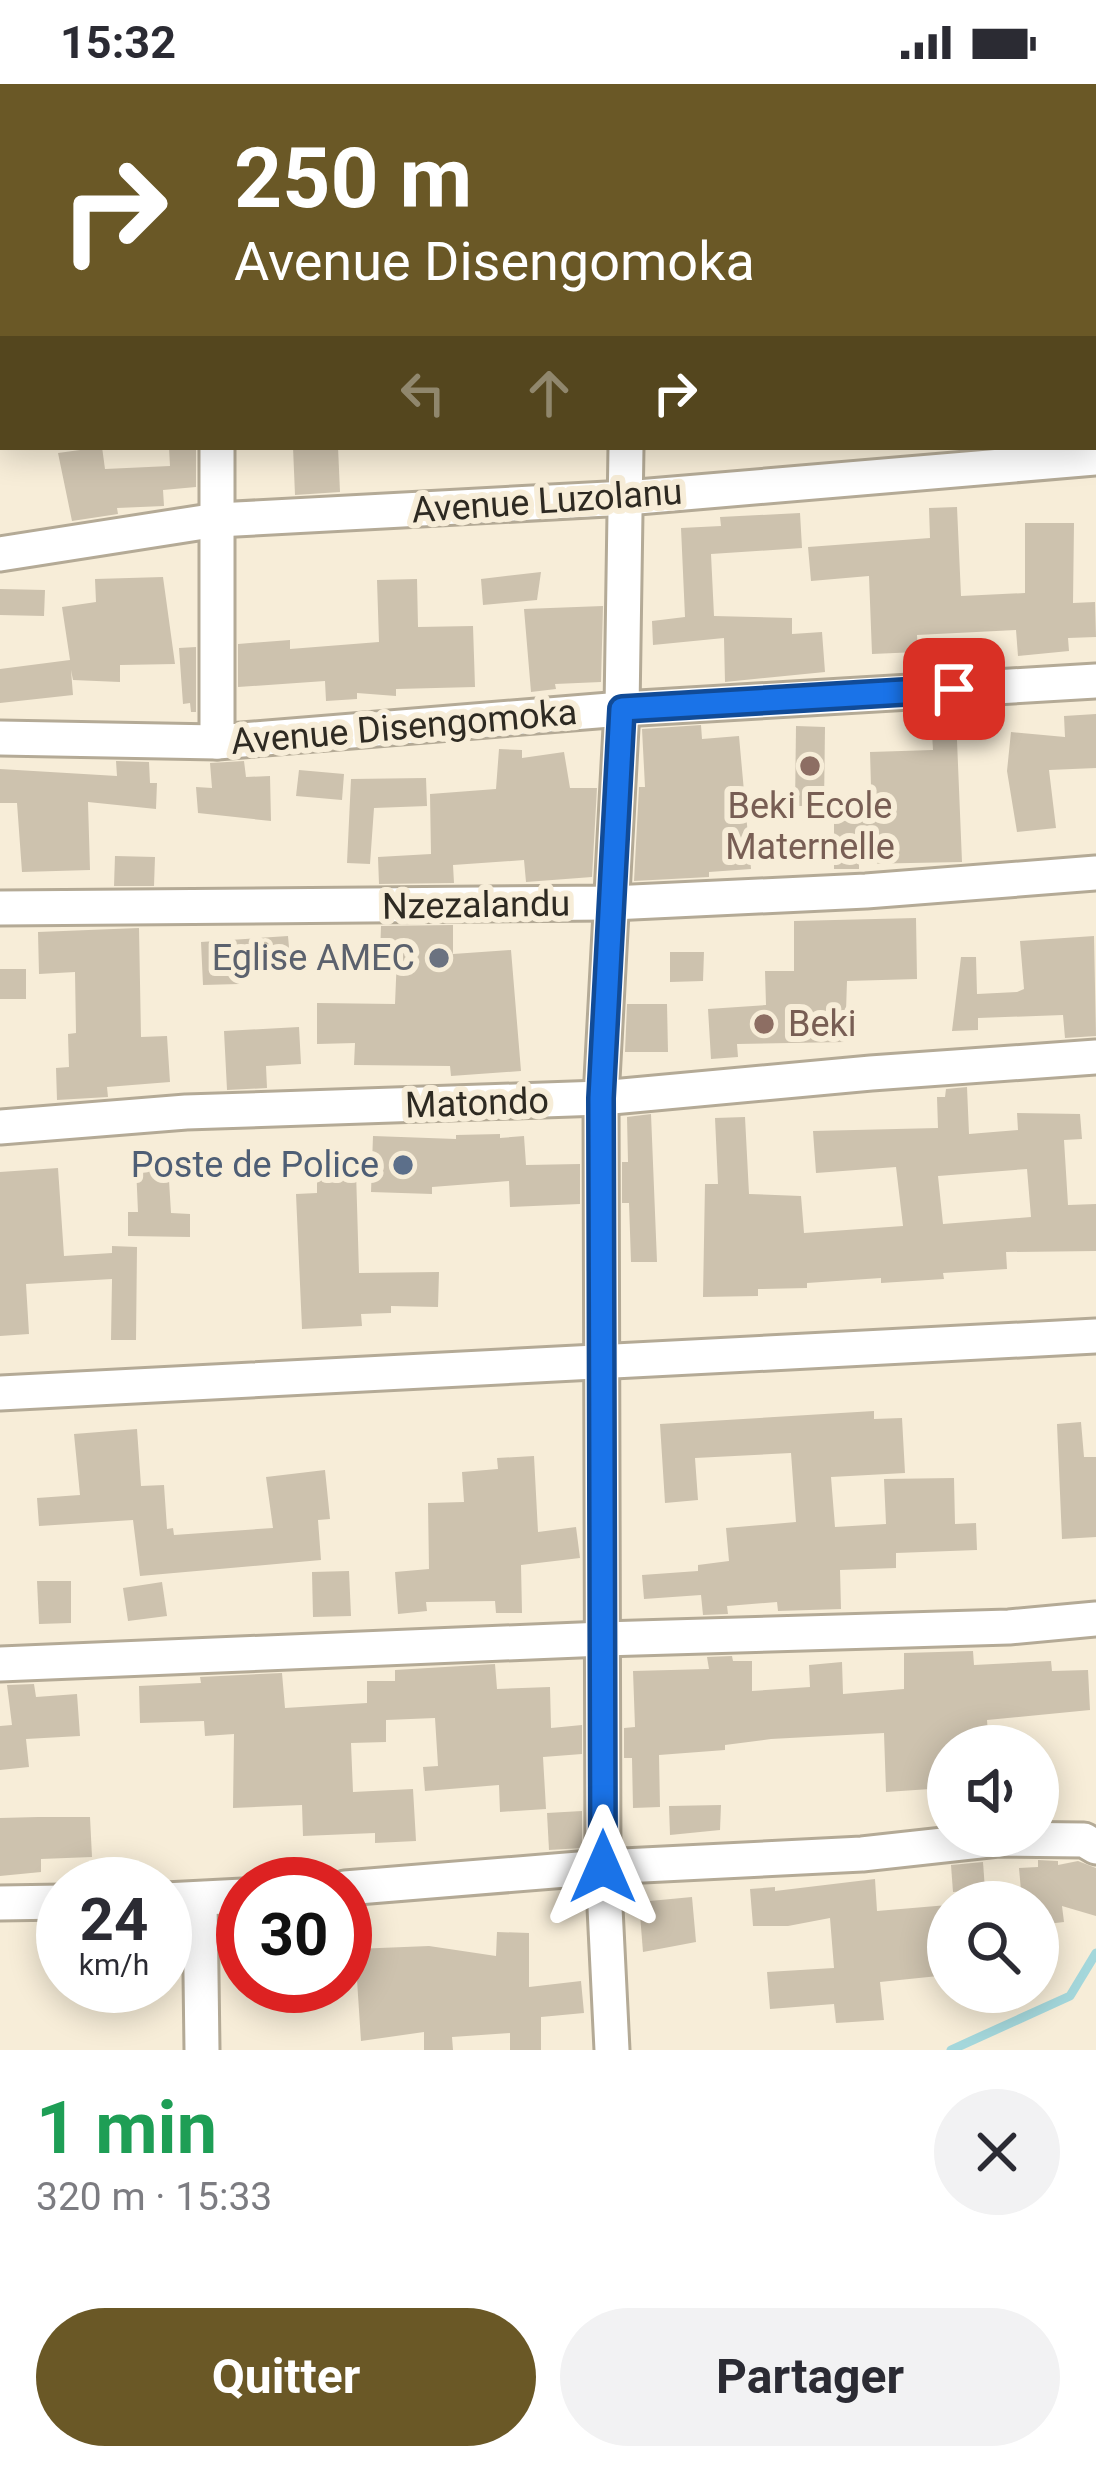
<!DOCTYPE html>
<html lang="fr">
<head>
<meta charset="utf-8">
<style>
  body { margin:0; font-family:Roboto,sans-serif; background:#f2f2f3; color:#2b2b33; height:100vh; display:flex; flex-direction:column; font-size:45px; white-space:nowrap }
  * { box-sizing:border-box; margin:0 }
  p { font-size:39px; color:#7c7c81 }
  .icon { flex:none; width:66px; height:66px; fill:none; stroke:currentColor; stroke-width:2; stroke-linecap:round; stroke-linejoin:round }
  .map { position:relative; height:1966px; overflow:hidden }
  .sheet { display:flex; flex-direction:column; background:#fff; flex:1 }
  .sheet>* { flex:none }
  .banner { position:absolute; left:0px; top:0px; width:1098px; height:366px; box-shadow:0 6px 30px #0003; background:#6a5826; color:#fff; overflow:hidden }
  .buttons { position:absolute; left:927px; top:1641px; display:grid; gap:24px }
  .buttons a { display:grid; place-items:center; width:132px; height:132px; border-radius:50%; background:#fff; box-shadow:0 6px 30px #0003; font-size:60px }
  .speed { position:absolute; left:36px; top:1773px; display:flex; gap:24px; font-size:60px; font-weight:700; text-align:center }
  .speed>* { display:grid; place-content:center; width:156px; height:156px; border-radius:50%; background:#fff; box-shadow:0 6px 30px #0003; line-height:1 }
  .speed small { font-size:30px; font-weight:400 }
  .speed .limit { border:18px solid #d22; background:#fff; color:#111 }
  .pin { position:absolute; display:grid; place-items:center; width:102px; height:102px; color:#fff; margin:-51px; border-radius:24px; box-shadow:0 6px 18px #0006 }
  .me { position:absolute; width:132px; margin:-66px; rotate:0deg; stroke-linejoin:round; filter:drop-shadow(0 0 9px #0008) }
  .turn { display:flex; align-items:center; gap:42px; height:252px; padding:0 36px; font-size:54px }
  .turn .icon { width:156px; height:156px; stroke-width:2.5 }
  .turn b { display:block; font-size:84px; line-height:102px }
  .lanes { display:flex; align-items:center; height:114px; padding:0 36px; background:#0003; justify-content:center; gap:60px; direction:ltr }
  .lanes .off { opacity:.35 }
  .round { display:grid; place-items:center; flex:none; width:126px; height:126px; border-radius:63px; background:#f2f2f3 }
  .head { display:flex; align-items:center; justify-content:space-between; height:204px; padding:0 36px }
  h1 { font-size:72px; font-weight:700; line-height:90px; color:#1e9e55 }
  .action { display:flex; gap:24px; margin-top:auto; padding:24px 36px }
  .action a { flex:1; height:138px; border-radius:72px; background:#6a5826; color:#fff; font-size:48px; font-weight:700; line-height:138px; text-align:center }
  .action a+a { background:#f2f2f3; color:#2b2b33 }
  .status { display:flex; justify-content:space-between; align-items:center; height:84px; padding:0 60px; background:#fff; direction:ltr }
  .status svg { height:33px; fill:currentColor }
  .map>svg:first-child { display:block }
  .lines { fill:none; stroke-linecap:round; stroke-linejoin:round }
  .stream { stroke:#a4d7db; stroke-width:9 }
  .building { fill:#cdc2ae; fill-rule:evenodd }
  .street-casing { stroke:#b4aa96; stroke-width:39 }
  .street { stroke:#fff; stroke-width:33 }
  .route-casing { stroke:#114b97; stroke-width:30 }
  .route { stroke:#1a73e8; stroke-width:21 }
  .education-dot { fill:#8d6e63; stroke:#f7edd8; stroke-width:4.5 }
  .worship-dot { fill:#6b7280; stroke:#f7edd8; stroke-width:4.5 }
  .service-dot { fill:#5c6f8a; stroke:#f7edd8; stroke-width:4.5 }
  .labels { text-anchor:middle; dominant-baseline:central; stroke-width:12; stroke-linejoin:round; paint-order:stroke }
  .street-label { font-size:36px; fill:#2e2a22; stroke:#f7edd8 }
  .education-label { font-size:36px; fill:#785e54; stroke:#f7edd8 }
  .worship-label { font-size:36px; fill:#5b616d; stroke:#f7edd8; text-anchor:end }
  .service-label { font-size:36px; fill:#4e5e75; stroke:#f7edd8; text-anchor:end }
</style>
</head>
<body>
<div class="status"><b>15:32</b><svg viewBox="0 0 49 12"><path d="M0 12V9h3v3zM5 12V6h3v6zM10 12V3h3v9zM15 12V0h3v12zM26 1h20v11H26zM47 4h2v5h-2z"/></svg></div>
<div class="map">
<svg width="1096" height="1966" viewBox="0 0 1096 1966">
  <rect width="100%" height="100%" fill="#f7edd8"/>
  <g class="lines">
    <path class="stream" d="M951,1966L1070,1912L1096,1869"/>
  </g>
  <g class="building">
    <path d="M102,363L105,385L170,382L169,363H196V403L163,406L164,422L117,424L118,430L72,437L58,369Z"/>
    <path d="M293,363H338L340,408L295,411Z"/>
    <path d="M957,423L961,512L1025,509V439H1074L1073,519L1095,518L1096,553L1068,554L1069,567L1018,572L1016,546L917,551L918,568L872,570L869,492L811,497L808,463L930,454L929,424Z"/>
    <path d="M800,429L802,464L711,470L714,532L792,534V550L822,548L825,588L725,598L724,554L653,561L652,537L685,533L681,444L721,442L720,433Z"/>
    <path d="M541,488L537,516L483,521L481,495Z"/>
    <path d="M163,493L175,580L120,581V598L73,596L71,586L73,611L0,619V585L70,576L62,523L96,518L95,495Z"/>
    <path d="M417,495L418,543L473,542L475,603L396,605V612L357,609V615L326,617L325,597L238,603V635V560L290,556V565L379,558L377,496Z"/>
    <path d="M0,505L45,506L44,532L0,531Z"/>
    <path d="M603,522L601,598L555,600L556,605L531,608L524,525Z"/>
    <path d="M196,563V628H191L190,619L183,620L179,564Z"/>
    <path d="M1096,630V684L1049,686L1056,744L1017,748L1007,687L1011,648L1065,653L1064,632Z"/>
    <path d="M956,632L962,778L859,780V785H834V737L872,736L870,668L933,666L931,633Z"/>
    <path d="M701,641L702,655L739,652L751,785L709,788V793L634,797L639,703H645L642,645Z"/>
    <path d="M796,642L825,643L824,722H795Z"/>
    <path d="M499,665L522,666V674L564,668L570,704H597L592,793L526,798L524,776L453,781L454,799L379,800L378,773L431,770L430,710L496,705Z"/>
    <path d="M116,677L149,678L150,699H157L156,725L88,718L90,786L22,788L17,719H0V685L117,692Z"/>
    <path d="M244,677L246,693L270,692L271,737L198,729L196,703L212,704L210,679Z"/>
    <path d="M299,686L344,690L342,716L296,712Z"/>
    <path d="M426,694L427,722L374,724L370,780L347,779L351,695Z"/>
    <path d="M115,772L155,773L154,802H114Z"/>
    <path d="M916,834L917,895L847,897L845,958L737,960L738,973L711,975L708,925L766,921L765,887H794V837Z"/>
    <path d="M453,841V870L511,866L521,987L451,992L450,982L354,981L355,959L317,960V919L395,920L397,872H380L381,842Z"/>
    <path d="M139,844L141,953L167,952L170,998L107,1003L108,1013L57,1016L56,984L69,983L68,950L76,949L75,888L39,890L38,848Z"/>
    <path d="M288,852L291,886L238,889L239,900L203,901L201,858Z"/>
    <path d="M1094,852L1096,952L1065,954L1063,931L978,934V946L952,947L961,873H976L977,910L1017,908L1024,905L1020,857Z"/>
    <path d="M670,868H704L703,897L670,898Z"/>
    <rect x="0" y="885" width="26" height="30"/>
    <path d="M627,920H667L668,968H625Z"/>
    <path d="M299,943L301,980L266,982L267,1004L227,1006L224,947Z"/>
    <path d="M967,1003L969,1050L1018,1046L1017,1029L1080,1030L1082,1055L1064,1056L1068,1121L1096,1120V1167L1006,1168L1007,1185L943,1189L944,1195L881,1199V1194L807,1199V1204L758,1205V1212L703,1213L705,1100H718L715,1034L745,1033L749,1110L801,1112L804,1149L903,1142L896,1083L816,1089L813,1047L938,1044L937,1013H945L946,1005ZM1027,1085L1031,1133L943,1140L938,1092Z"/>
    <path d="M651,1030L657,1178H631L629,1119H622V1078H628L627,1033Z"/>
    <path d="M500,1050V1054L524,1052L526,1081L580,1080V1120L510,1123L509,1097L432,1103V1110L371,1108L373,1052L456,1055V1051Z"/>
    <path d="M168,1080L171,1129L190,1130V1153L128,1152V1128H138L136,1082Z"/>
    <path d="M58,1084L64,1172L112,1169V1162L137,1163L136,1256H111L112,1195L26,1200L29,1250L0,1252V1088Z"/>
    <path d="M356,1087L359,1189L439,1188L438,1223L391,1222V1229L361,1230L362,1242L302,1245L296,1110L317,1109V1088Z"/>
    <path d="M874,1327V1335L902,1334L905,1389L831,1393L835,1443L886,1440L884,1395L954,1394L955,1440L976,1439L977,1466L896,1469V1484L840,1486L841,1525L778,1527L777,1518L727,1522L728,1530L703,1531L701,1511L644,1515L642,1491L698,1487V1481L729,1477L726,1444L796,1438L791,1369L695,1374L698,1416L665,1419L660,1340Z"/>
    <path d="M1081,1338L1084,1373H1096V1453L1062,1455L1057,1340Z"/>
    <path d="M137,1345L141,1402L164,1401L167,1445L173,1444L174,1451L273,1444L266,1393L325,1386L330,1435L318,1436L321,1476L140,1492L133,1436L39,1442L37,1414L80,1411L74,1350Z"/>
    <path d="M534,1372L538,1448L576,1443L580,1474L521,1481L522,1529H496L495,1517L426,1518L427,1527L398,1530L395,1488L429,1485L428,1419L464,1418L462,1388L498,1385L497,1374Z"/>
    <path d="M349,1487L351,1532L313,1533L312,1488Z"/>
    <path d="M37,1497H71V1539L39,1540Z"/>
    <path d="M162,1498L167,1532L128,1537L123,1504Z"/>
    <path d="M973,1567L974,1581L1051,1577L1052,1587L1088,1586L1090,1626L987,1636L989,1662H948L945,1704L886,1708L884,1649L771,1655L725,1661V1666L659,1671L660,1723L633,1724L632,1674H624V1644L635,1643L633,1587L709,1585L707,1573L732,1572L733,1577H752V1607L810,1603L809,1581L842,1578L843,1610L904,1605V1569Z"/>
    <path d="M495,1580L497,1605L550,1603L551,1644L582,1641V1670L543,1673L546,1725L500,1728L499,1701L425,1707L423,1683L438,1682L435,1634L386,1636V1658L351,1659L353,1708L413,1705L416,1757L375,1759V1749L303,1752L302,1721L233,1724L234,1650L205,1652L204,1637L140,1639L139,1602L201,1599L200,1593L282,1589L285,1624L367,1619V1597H395V1586Z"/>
    <path d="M34,1600L36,1613L77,1610L80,1652L26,1655L29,1683L0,1686V1642L12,1641L7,1601Z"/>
    <path d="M721,1721L720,1746L670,1751L669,1722Z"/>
    <path d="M582,1727V1764L549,1766L547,1729Z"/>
    <path d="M38,1733H90L92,1773L41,1775V1788L0,1792V1734Z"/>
    <path d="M1038,1776L1058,1777V1781L1078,1777L1096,1784V1832L1062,1822L1064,1838L1038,1841V1818H1022L1019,1784L1038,1783Z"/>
    <path d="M983,1778L985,1806L953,1808L951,1781Z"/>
    <path d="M875,1795L877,1827L948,1821V1891L880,1898L884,1936L836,1939L834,1920L770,1925L767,1888L834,1884L830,1834L788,1842H753L750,1805L775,1803V1807Z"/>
    <path d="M692,1813L696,1858L643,1868L639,1818Z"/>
    <path d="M497,1848L529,1849V1903L581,1897L584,1929L541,1933V1966H510V1949L452,1953L453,1966H424V1948L361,1957L355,1865L429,1862L496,1872Z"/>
  </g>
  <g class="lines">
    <g class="street-casing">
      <g id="street">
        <path d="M0,2L25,0"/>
        <path d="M631,3V0"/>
        <path d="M1095,144H1096"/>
        <path d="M0,254L3,253"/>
        <path d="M0,470L217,436L626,414L1096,374"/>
        <path d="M0,654L217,658L622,625L1096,597"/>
        <path d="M217,658V363"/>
        <path d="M0,824L612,819L866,807L1096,789"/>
        <path d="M0,1043L186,1028L601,1014L871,989L1096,973"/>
        <path d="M0,1309L1096,1252"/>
        <path d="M0,1580L603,1555L1009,1543L1096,1535"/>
        <path d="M345,1804L603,1783L862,1770L998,1755L1084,1756L1096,1763"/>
        <path d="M165,1816L243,1812"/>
        <path d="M200,1816L202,1966"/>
        <path d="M0,1819L63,1818"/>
        <path d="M612,1966L603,1783L601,1014L622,625L626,363"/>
      </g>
    </g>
    <use href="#street" class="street"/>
  </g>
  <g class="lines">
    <g class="route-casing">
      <path id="route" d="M603,1783L601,1014L622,625L954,605"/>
    </g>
    <use href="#route" class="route"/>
  </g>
  <g class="education-dot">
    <circle cx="810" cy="682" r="12"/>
    <circle cx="764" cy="940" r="12"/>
  </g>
  <circle class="worship-dot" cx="439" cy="874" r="12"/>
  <circle class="service-dot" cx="403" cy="1081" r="12"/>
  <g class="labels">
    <g class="street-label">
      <text transform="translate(547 417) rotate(-4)">Avenue Luzolanu</text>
      <text transform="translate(404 643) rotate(-5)">Avenue Disengomoka</text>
      <text transform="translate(476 821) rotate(-1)">Nzezalandu</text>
      <text transform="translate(477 1019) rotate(-2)">Matondo</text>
    </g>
    <g class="education-label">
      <text x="810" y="722">Beki Ecole<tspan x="810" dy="41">Maternelle</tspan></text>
      <text x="788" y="940" text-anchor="start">Beki</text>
    </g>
    <g class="worship-label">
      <text x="415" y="874">Eglise AMEC</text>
    </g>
    <g class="service-label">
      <text x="379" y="1081">Poste de Police</text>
    </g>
  </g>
</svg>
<div class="buttons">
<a><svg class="icon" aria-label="sound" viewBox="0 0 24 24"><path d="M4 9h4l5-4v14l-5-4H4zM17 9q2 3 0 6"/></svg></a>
<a><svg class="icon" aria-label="search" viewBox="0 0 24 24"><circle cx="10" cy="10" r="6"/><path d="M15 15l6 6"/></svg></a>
</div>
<div class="speed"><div>24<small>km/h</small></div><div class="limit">30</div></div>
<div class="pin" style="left:954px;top:605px;background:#d93025"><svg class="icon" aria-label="arrive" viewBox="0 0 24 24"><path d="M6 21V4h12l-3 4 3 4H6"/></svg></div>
<svg class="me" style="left:603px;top:1783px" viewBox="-20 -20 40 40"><path d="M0-17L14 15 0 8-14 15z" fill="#1a73e8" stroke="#fff" stroke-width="4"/></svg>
<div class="banner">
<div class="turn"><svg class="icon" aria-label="right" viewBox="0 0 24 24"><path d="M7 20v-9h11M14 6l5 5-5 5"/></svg><div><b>250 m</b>Avenue Disengomoka</div></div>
<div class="lanes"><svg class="icon off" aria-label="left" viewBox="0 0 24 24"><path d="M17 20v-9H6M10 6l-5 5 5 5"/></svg><svg class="icon off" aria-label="ahead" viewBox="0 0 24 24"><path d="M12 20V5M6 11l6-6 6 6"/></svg><svg class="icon" aria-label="right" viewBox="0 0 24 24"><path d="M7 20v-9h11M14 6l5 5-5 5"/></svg></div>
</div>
</div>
<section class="sheet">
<div class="head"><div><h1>1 min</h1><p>320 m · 15:33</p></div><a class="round"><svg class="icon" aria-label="close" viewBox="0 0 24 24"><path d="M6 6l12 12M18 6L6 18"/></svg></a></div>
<div class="action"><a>Quitter</a><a>Partager</a></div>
</section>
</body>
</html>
